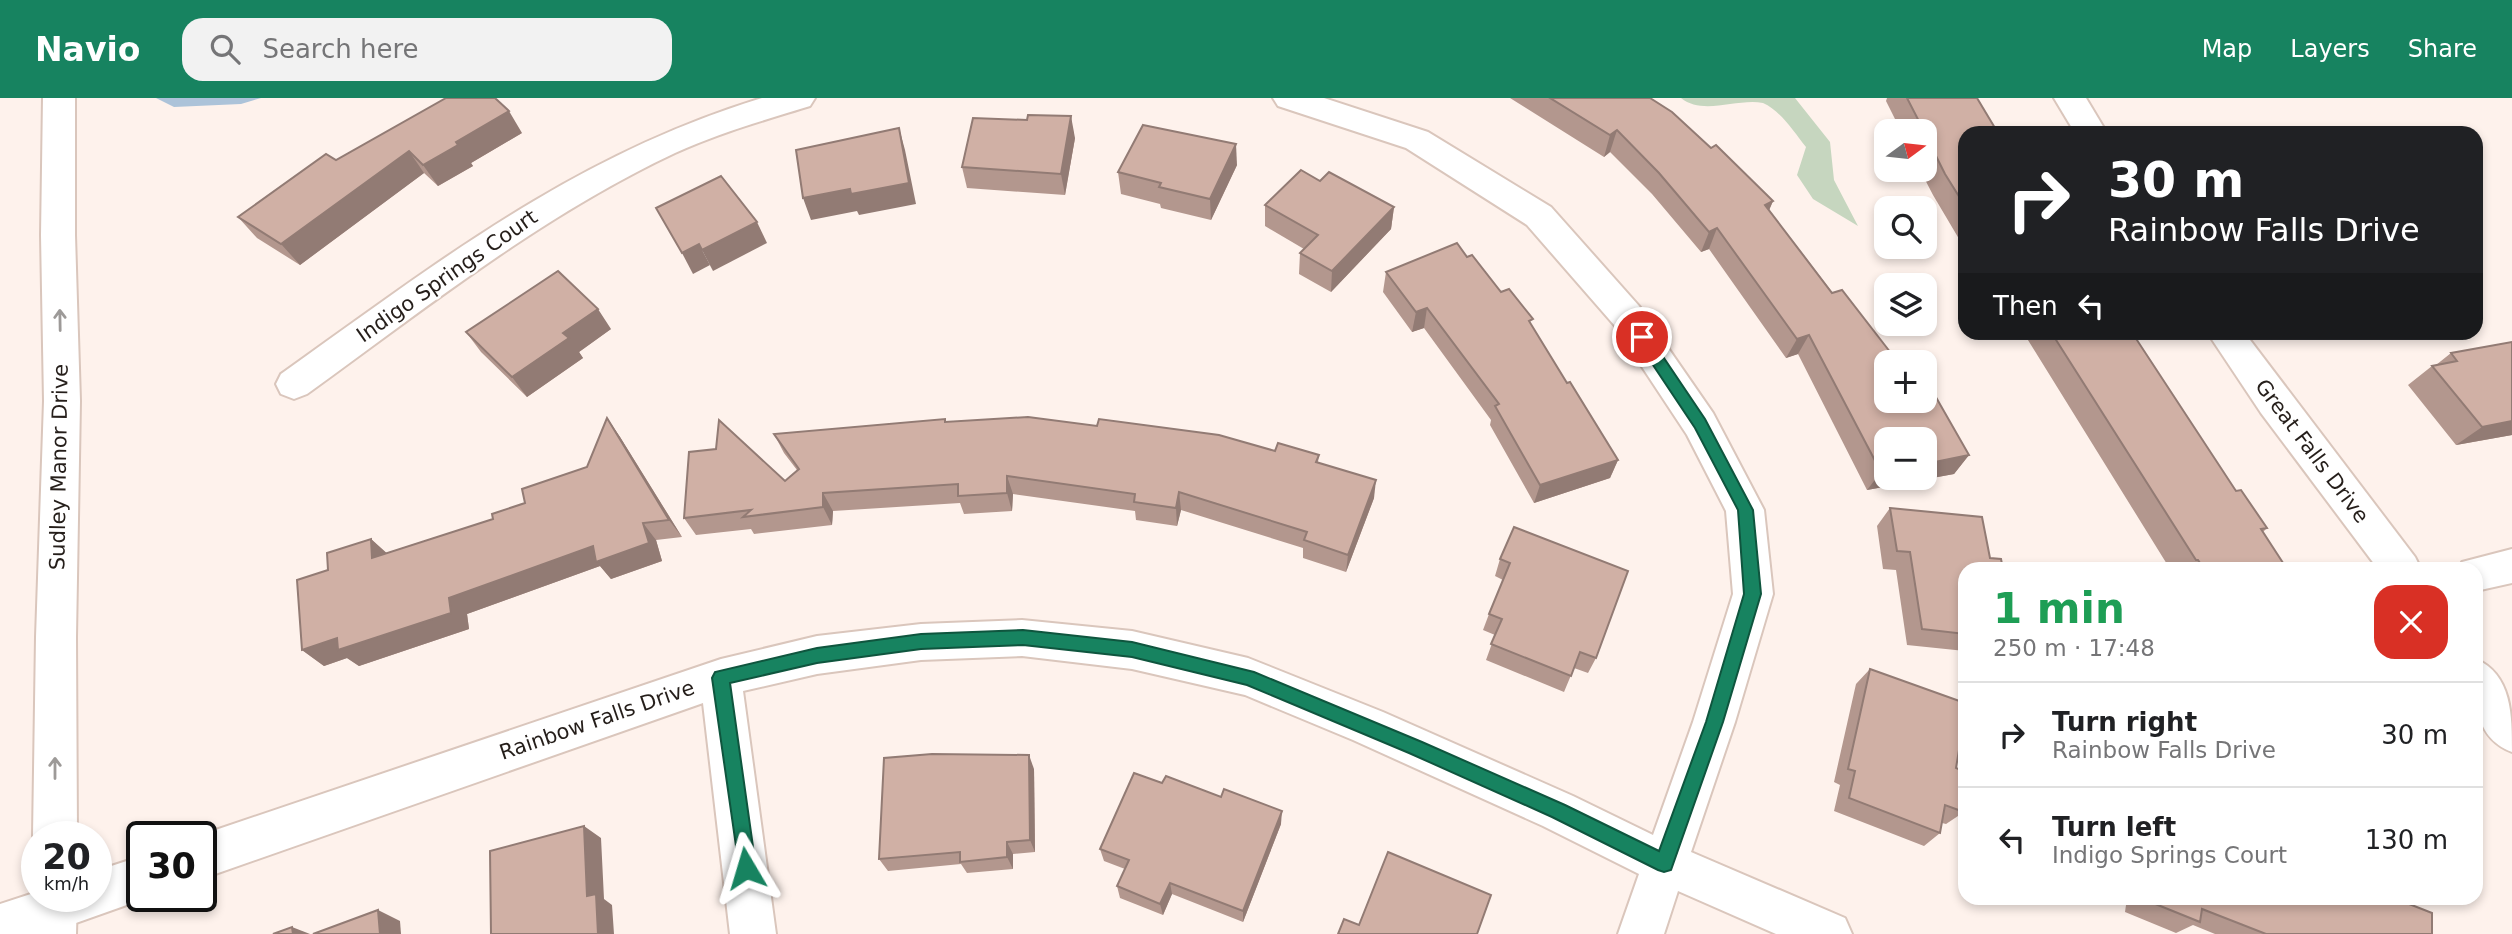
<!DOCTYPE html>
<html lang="en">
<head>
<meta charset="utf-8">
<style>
  body { margin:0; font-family:"DejaVu Sans",sans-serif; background:#f2f2f2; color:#202124; height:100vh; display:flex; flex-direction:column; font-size:26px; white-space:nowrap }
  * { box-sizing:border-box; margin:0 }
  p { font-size:23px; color:#757577 }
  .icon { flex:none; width:38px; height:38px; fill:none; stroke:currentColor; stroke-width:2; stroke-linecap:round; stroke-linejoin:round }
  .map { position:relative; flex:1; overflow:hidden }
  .drawer { position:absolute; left:1958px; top:464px; width:525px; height:343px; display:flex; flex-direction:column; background:#fff; border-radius:21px; box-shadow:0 4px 10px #0003 }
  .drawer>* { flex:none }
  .top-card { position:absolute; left:1958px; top:28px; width:525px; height:214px; border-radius:21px; box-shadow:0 4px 10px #0003; background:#202124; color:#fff; overflow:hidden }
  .needle { width:46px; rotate:75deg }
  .fabs { position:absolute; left:1874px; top:21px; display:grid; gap:14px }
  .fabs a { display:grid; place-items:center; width:63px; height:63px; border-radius:14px; background:#fff; box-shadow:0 4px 10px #0003; font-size:35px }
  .speed { position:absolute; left:21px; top:723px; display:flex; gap:14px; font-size:35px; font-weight:700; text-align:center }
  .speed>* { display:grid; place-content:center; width:91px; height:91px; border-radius:50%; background:#fff; box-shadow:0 4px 10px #0003; line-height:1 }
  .speed small { font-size:18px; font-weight:400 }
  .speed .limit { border:4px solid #111; border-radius:10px; background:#fff; color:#111 }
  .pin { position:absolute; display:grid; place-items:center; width:60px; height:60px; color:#fff; margin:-30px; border:4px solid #fff; border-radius:50%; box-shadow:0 2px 7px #0007 }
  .me { position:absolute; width:77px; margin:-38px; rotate:353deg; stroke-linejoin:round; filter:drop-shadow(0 0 5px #0008) }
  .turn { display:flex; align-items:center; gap:24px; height:147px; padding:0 35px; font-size:32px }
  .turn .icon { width:91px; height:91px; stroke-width:2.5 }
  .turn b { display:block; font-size:49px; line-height:60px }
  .then { display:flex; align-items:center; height:66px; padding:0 35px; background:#0003; gap:14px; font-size:26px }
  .round { display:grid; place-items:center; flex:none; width:74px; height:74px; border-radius:21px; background:#f2f2f2 }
  .summary { display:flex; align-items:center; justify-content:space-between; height:119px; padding:0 35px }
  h1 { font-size:42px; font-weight:700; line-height:52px; color:#1e9e55 }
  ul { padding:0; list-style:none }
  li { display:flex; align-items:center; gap:21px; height:105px; padding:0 35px; border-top:2px solid #e0e0e0 }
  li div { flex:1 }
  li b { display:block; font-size:26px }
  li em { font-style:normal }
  header { display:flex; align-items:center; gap:42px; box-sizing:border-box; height:98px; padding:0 35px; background:#178360; color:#fff }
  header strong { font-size:33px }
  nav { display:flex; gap:38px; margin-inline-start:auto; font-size:24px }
  .search { width:490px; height:63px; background:#f2f2f2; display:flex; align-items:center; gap:18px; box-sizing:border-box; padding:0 24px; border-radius:21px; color:#757577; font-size:26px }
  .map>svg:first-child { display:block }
  .green { fill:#c6d6bf }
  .water { fill:#acc3d9 }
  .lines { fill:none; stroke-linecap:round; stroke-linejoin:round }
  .street-casing { stroke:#dac6bc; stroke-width:4 }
  .secondary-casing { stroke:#dac6bc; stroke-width:4 }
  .street { fill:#fff; fill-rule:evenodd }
  .secondary { fill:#fff; fill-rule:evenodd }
  .wall { fill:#b3978e }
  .shaded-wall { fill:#927b74 }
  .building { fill:#d0b0a5; stroke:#927b74; stroke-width:2 }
  .oneway { stroke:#9d9a98 }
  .route { fill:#178360; stroke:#0f553e; stroke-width:2 }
  .labels { text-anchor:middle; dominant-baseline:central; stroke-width:5; stroke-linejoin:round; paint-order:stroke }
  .street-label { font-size:21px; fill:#251e1a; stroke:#fff }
</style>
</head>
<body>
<header>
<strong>Navio</strong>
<div class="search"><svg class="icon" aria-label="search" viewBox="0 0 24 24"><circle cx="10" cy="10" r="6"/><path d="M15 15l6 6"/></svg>Search here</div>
<nav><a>Map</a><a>Layers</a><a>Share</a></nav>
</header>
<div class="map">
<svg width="2512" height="836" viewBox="0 0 2512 836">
  <rect width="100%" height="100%" fill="#fef2ec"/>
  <path class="green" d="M1681,0H1795L1830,44L1834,82L1858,128L1813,101L1797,77L1806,49C1794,34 1781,13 1763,5C1737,0 1703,18 1681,0Z"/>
  <path class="water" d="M156,0H261L241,6L174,9Z"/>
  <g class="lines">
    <g class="street-casing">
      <g id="street">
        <path d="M762,0H815L810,8C765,22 718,35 675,55C541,118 426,210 307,296L294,301L281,296L276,286L281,276C438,164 575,57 762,0Z"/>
        <path d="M1273,0H1324L1428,34L1551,109L1639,208L1713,315L1764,412L1773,496L1735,624L1691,754L1845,820L1852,836H1776L1678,793L1664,836H1618L1639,776L1543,728L1353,642L1245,597L1132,571L1022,558L921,562L817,576L743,593L776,836H730L703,605L201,781V738H198L721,561L817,538L921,526L1022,522L1132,533L1248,560L1383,614L1573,698L1653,737L1693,624L1733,496L1726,413L1687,337L1615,228L1527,127L1406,50L1278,8Z"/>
        <path d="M2054,0H2086L2107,35H2075Z"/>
        <path d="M2207,234H2244L2415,459L2421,471H2378L2261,315Z"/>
        <path d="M2512,451V485L2476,493V471H2459L2462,464Z"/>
        <path d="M2476,561C2512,577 2512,617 2512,654C2471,638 2476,598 2476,561Z"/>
        <path d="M142,758V798H152L45,836H0V806L37,794V798H96V773Z"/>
      </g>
    </g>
    <g class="secondary-casing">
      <g id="secondary">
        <path d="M43,0H75V137L80,303L76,539L77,738H37V747L33,738L36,539L44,303L41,137Z"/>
        <path d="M37,788V798H77L76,836H30L33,798Z"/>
      </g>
    </g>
    <use href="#street" class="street"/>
    <use href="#secondary" class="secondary"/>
  </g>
  <g class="wall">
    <path d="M1510,0H1650L1773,103L1769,112L1886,264L1969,357L1954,376L1867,392L1798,256L1786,260L1709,151L1701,154L1652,96L1610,54L1604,59Z"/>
    <path d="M1887,0H1907L1965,35V151L1933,97L1920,72H1925V33H1901L1886,3Z"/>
    <path d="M522,35L471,65L473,68L438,88L424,75L300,167L257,140L238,119L336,62Z"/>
    <path d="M1075,40L1065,97L967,90L962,69Z"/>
    <path d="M1237,67L1211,122L1161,110L1160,106L1121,96L1118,74Z"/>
    <path d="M1320,83L1394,109L1391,131L1331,194L1299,176L1300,155L1304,151L1265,128V107Z"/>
    <path d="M1467,159L1531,226L1567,285L1618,362L1610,380L1534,405L1490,327L1491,322L1424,230L1412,234L1383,194L1386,174Z"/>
    <path d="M611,231L579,254L583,260L527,299L481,254L466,234Z"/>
    <path d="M2023,234H2121L2236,393L2267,430L2263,434L2287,471H2170Z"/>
    <path d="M2451,255L2512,337L2456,347L2408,287L2432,268L2436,267Z"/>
    <path d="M607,320L620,339L682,439L656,442L662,463L611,481L600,468L467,516L469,531L359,568L347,560L324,568L302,552L328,472L371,441L386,455L493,421L525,405L587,369Z"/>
    <path d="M945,321L946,324L1319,357L1318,364L1374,400L1346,474L1303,460V450L1181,412L1177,428L1136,422L1135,413L1013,396L1012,413L964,416L960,405L833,413L832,427L754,436L751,431L696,437L684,420L785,383L797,372L784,355L774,336Z"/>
    <path d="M1890,410L1990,460L1965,471V553L1907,547L1896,472L1883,471L1877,428Z"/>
    <path d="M1514,429L1596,560L1588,575L1574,570L1564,594L1486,562L1495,537L1483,532L1489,516L1503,482L1495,478L1500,461Z"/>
    <path d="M1870,571L1956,670L1964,714L1946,726L1942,725L1940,735L1924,748L1834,713L1840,687L1834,684L1856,586Z"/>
    <path d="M1034,671L1035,754L1013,756V771L967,775L961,766L888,773L879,761Z"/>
    <path d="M1162,685L1281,726L1243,824L1172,796L1163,817L1120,800L1117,788L1125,771L1104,763L1100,751Z"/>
    <path d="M2127,800H2394L2432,836H2215L2193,827L2176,835L2125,814Z"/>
  </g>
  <g class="shaded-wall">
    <path d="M509,13L522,35L471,65L473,68L438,88L423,67L456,44Z"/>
    <path d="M1071,18L1075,40L1065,97L1061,76Z"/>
    <path d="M899,30L905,52L916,106L859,117L857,113L811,122L803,100Z"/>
    <path d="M1617,32L1610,54L1604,59L1610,37Z"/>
    <path d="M1236,46L1237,67L1211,122L1210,101Z"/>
    <path d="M409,53L424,75L300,167L281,146Z"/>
    <path d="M1773,103L1764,124L1765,107Z"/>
    <path d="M1394,109L1391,131L1331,194L1332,173Z"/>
    <path d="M757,124L767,145L713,173L702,152Z"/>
    <path d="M1717,130L1709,151L1701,154L1709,134Z"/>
    <path d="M699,146L710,167L693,176L682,155Z"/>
    <path d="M1427,210L1424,230L1412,234L1416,214Z"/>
    <path d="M598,211L611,231L579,254L583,260L527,299L512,279L563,235Z"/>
    <path d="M1809,237L1798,256L1786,260L1797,241Z"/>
    <path d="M607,320L620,339L682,439L669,422Z"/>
    <path d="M2512,323V337L2456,347L2482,329Z"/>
    <path d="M1969,357L1954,376L1867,392L1881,374L1886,373V380H1925V366Z"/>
    <path d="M1618,362L1610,380L1534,405L1540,387Z"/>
    <path d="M1007,378L1013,396L1012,413L1007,395Z"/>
    <path d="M1376,382L1374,400L1346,474L1348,457Z"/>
    <path d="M1179,394L1181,412L1177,428L1176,410Z"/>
    <path d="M823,395L833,413L832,427L823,409Z"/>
    <path d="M643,425L656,442L662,463L611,481L600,468L467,516L469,531L359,568L347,560L324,568L302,552L449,500Z"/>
    <path d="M371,441L390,458L372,460Z"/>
    <path d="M1029,657L1034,671L1035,754L1030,742Z"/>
    <path d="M1282,713L1281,726L1243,824V813Z"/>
    <path d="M584,728L601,740L604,801L612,807L614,836H598L587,798Z"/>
    <path d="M1007,744L1013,756V771L1007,759Z"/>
    <path d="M1170,785L1172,796L1163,817L1160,806Z"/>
    <path d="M378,812L400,823L401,836H380Z"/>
    <path d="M292,829L310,836H293Z"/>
  </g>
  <g class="building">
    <path d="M446,0H495L509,13L456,44L458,47L423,67L409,53L281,146L238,119L326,56L336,62Z"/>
    <path d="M1550,0H1650L1672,14L1711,50L1716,47L1773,103L1765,107L1832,195L1842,192L1894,259L1899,258L1902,264H1886V303H1925V280L1969,357L1925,366V341H1886V373L1881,374L1809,237L1797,241L1717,130L1709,134L1659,75L1617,32L1610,37Z"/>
    <path d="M1907,0H1977L1998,35H1965V108L1945,76L1925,36V33H1924Z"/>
    <path d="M1028,17L1071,18L1061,76L962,69L973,20L1027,22Z"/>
    <path d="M1143,27L1236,46L1210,101L1159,89L1161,85L1118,74Z"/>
    <path d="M899,30L909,85L851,96L850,91L803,100L796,52Z"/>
    <path d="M1301,72L1320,83L1329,74L1394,109L1332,173L1300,155L1318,137L1265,107Z"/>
    <path d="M721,78L757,124L702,152L699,146L682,155L656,110Z"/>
    <path d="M1457,145L1467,159L1472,157L1501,194L1509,191L1533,221L1529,223L1567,285L1570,284L1618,362L1540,387L1495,308L1499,306L1427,210L1416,214L1386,174Z"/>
    <path d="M558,173L598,211L563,235L569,240L512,279L466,234Z"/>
    <path d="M2051,234H2121L2123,238L2133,236L2236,393L2241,392L2267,430L2261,431L2287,471H2204L2198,462H2196Z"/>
    <path d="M2512,244V323L2482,329L2432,268L2457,263L2451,255Z"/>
    <path d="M1028,319L1097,328L1099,321L1219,337L1275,353L1278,345L1319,357L1316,364L1376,382L1348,457L1304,442L1307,434L1179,394L1176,410L1134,404L1135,396L1007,378V395L958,398V386L823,395V409L743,419L751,412L684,420L689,354L716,351L719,322L785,383L799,371L774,336L945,321V324Z"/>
    <path d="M607,320L669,422L643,425L649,445L596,464L593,448L449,500L451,515L338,552L337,540L302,552L297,482L328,472L327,455L371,441L372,460L493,421L492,416L525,405L522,391L587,369Z"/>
    <path d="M1890,410L1982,419L1990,460L2001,461L2003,471H1965V536L1922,531L1910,454L1897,453Z"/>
    <path d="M1514,429L1628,473L1596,560L1580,554L1571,578L1491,546L1502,521L1489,516L1510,465L1500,461Z"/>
    <path d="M1870,571L1965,605V616L1956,670L1965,674V703L1964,714L1945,707L1940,735L1849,700L1855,673L1848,671Z"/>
    <path d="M932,656L1029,657L1030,742L1007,744V759L960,764V754L879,761L884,660Z"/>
    <path d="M1134,675L1162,685L1166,678L1221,699L1224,691L1282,713L1243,813L1170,785L1160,806L1117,788L1129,762L1100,751Z"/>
    <path d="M584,728L587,798L596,796L598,836H491L490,753Z"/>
    <path d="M1388,754L1491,797L1477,836H1338L1344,821L1359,827Z"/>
    <path d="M2148,800H2394L2432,815V836H2266L2202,811L2200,824L2148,803Z"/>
    <path d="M378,812L380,836H313Z"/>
    <path d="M292,829L293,836H273Z"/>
  </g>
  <defs><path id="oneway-shaft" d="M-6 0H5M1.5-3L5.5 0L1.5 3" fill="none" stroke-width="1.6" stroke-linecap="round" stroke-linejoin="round" transform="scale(1.75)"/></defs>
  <g class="oneway">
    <use href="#oneway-shaft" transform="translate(60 222) rotate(-91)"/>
    <use href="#oneway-shaft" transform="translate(55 670) rotate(-90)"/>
  </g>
  <path class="route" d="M1642,234L1647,235L1705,321L1753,412L1761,496L1723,624L1671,772L1664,774L1658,772L1552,719L1409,655L1247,587L1132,559L1023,547L921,551L817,565L730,585L756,770L753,776L746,779L740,776L712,580L715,574L817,550L921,536L1023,532L1132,544L1254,574L1422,644L1565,707L1659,753L1706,624L1744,496L1738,412L1695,330L1637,243L1635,239L1637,235Z"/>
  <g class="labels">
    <g class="street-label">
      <text transform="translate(447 178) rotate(-35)">Indigo Springs Court</text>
      <text transform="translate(2312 353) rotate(53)">Great Falls Drive</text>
      <text transform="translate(59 369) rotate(-89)">Sudley Manor Drive</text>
      <text transform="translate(597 622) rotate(-19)">Rainbow Falls Drive</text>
    </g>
  </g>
</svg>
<div class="fabs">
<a><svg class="needle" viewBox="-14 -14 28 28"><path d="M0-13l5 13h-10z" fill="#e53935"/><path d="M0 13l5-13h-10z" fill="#757577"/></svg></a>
<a><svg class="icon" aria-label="search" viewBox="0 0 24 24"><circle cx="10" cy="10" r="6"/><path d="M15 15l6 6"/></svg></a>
<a><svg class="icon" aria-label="layers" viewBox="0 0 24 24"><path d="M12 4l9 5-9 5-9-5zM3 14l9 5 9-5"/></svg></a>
<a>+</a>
<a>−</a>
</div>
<div class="speed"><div>20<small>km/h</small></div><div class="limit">30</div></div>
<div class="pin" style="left:1642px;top:239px;background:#d93025"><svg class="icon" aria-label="arrive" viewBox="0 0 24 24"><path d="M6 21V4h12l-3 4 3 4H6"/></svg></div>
<svg class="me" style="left:746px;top:770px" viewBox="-20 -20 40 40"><path d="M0-17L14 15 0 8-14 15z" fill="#178360" stroke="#fff" stroke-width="4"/></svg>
<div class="top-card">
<div class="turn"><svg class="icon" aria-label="right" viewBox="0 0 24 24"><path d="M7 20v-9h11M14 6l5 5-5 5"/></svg><div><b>30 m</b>Rainbow Falls Drive</div></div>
<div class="then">Then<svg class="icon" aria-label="left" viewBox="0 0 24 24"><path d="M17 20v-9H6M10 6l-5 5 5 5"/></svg></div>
</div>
<section class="drawer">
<div class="summary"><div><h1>1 min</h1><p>250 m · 17:48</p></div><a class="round" style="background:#d93025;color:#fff"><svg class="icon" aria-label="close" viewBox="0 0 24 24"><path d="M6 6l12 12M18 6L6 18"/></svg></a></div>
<ul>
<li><svg class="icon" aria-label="right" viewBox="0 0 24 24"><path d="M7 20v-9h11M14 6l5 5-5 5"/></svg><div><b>Turn right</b><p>Rainbow Falls Drive</p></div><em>30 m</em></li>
<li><svg class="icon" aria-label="left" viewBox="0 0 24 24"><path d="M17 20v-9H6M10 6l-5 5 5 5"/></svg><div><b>Turn left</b><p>Indigo Springs Court</p></div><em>130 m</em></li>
</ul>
</section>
</div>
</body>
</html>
